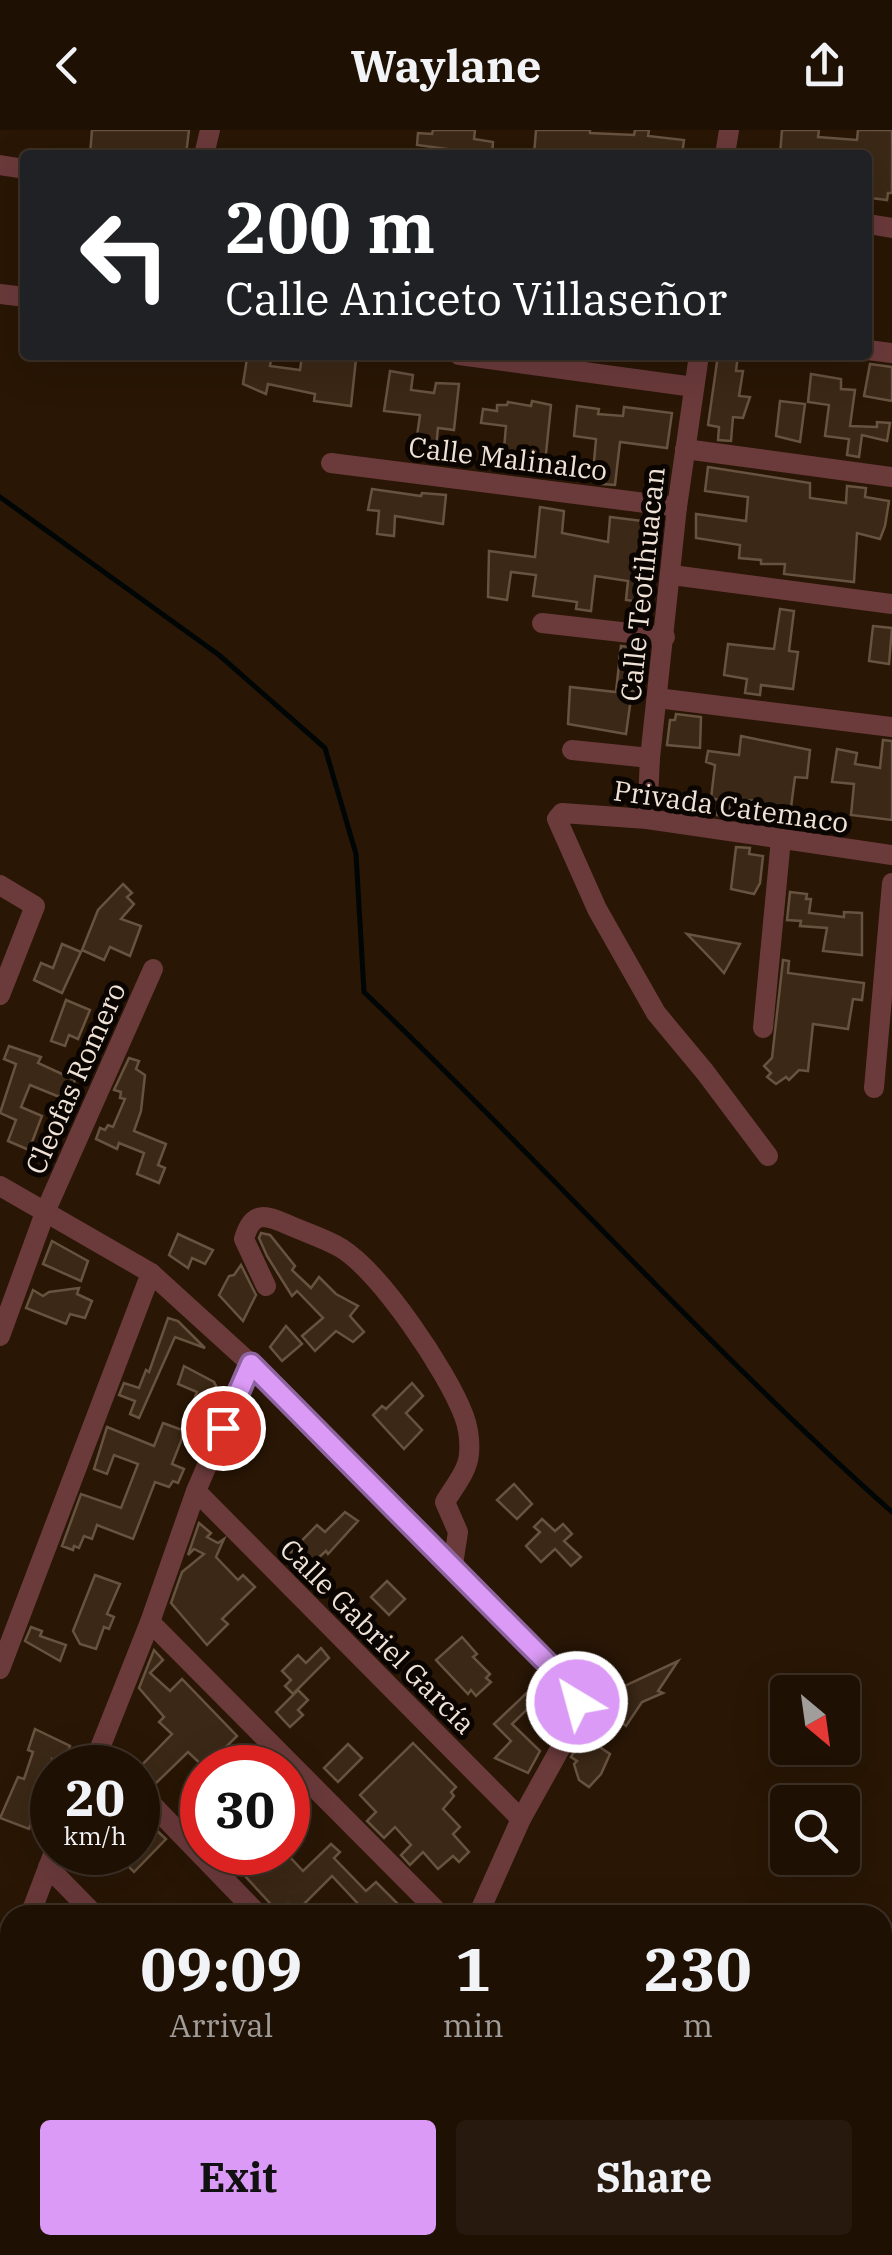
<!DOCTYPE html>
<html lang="en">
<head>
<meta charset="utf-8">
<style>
  body { margin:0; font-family:"IBM Plex Serif",serif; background:#27190e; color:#f1f3f6; height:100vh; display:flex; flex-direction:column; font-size:38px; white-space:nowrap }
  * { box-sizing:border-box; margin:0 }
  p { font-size:32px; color:#a19d9a }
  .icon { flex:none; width:55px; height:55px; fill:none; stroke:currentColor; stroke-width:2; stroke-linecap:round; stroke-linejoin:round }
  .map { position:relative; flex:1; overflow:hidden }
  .details { position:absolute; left:0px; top:1775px; width:892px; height:350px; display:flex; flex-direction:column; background:#1f1004; border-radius:30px 30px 0 0; box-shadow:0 10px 40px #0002,0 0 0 2px #3c3026 }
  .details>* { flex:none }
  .hud { position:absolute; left:20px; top:20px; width:852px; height:210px; border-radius:10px; box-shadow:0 10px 40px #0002,0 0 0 2px #3c3026; background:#202124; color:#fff; overflow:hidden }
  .needle { width:65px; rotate:151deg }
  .tools { position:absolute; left:770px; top:1545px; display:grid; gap:20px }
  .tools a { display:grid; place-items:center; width:90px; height:90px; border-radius:10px; background:#1f1004; box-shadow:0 10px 40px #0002,0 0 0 2px #3c3026; font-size:50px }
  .speed { position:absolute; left:30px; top:1615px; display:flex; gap:20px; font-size:50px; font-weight:700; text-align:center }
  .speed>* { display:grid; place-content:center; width:130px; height:130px; border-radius:50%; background:#1f1004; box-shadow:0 10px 40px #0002,0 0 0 2px #3c3026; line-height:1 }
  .speed small { font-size:25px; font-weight:400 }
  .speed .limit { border:15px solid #d22; background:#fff; color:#111 }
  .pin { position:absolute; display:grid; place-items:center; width:85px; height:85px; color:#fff; margin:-42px; border:5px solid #fff; border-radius:50%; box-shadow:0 2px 10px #0007 }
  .me { position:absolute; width:110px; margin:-55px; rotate:323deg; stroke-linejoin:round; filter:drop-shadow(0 0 8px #0008) }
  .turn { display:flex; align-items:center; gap:35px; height:210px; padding:0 40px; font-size:45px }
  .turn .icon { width:130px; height:130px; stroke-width:2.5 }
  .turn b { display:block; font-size:70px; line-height:85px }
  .eta { display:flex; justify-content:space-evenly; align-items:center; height:170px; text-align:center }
  .eta b { font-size:60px; font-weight:700; line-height:70px }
  .cta { display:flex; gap:20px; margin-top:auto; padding:20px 40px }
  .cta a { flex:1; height:115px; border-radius:10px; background:#db9af6; color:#111; font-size:40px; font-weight:700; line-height:115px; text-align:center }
  .cta a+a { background:#27190e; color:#f1f3f6 }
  header { display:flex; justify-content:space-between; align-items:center; height:130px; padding:0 40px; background:#1f1004; font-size:45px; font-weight:700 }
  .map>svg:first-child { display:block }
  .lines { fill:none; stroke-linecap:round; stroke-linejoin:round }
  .stream { stroke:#000606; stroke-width:5 }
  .building { fill:#3b2816; stroke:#685240; stroke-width:2.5 }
  .minor { stroke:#6b3a3b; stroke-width:20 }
  .route-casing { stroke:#8e64a0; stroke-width:25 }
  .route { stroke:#db9af6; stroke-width:18 }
  .labels { text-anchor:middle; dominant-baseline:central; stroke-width:10; stroke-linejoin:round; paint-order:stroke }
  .street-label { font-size:28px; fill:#efe2d7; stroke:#0b0501 }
</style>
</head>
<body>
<header><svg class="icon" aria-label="back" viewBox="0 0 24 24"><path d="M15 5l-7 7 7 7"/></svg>Waylane<svg class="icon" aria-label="share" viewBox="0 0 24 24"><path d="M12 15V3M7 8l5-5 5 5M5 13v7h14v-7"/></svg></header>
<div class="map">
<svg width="892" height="2125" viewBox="0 0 892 2125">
  <rect width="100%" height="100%" fill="#291605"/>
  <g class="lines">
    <path class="stream" d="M0,367L219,525L325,618L356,724L364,862C543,1033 708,1218 892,1382"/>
  </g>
  <g class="building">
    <path d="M92,0H189L186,25H90Z"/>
    <path d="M433,0H475L474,9L493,12L492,25L417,15L418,3L432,4Z"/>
    <path d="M536,0H590V3L634,5L635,0H649L648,6L684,10L682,25H534Z"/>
    <path d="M782,0H819L818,7L857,10L858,0H892V63H888L887,70L870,68L868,25H780Z"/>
    <path d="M314,225L356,229L351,276L314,271L315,264L268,254L266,264L243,254L247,228L271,230L270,236L300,240L302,226Z"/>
    <path d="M718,225H738L736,241H743L739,266L750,267L743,288L733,287L731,311L718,310L719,297L708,295Z"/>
    <path d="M870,234L892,237V271L864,266Z"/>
    <path d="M390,241L413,245L411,260L434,263L436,253L459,254L454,300L438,298L436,318L416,313L420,285L384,281Z"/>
    <path d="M811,244L841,249V259L855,260L850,296L877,297V292L890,293L887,311L862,305L859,327L847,325L849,309L825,306L829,275L808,272Z"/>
    <path d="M532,271L551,275L544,343L521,340L522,335L503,330L506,296L481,293L483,279L497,281V275H507L508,272L531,276Z"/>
    <path d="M780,271L805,274L800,312L776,306Z"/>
    <path d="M577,276L599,279L598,284L623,286L624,277L672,283L667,318L620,312L615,355L602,354L604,334L594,332L596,309L574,306Z"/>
    <path d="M708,337L810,353V368L846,373L847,356L866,358L865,367L889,371L885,396L880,409L857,403L854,452L784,444L785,434H761V430L739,428L740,415L696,408V384L746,391L748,367L705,361Z"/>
    <path d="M372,359L421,366L422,363L446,365L443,394L395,386L394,406L377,404L379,381L368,380Z"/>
    <path d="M540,377L564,381L562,403L608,412L610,387L659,393L654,441L647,440L643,472L626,470L628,451L595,446L591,481L576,479L577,472L533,466L536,445L511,442L507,470L488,467L489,421L535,427Z"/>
    <path d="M780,479L794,481L789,521L798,522L793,559L761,555L760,565L745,563L747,549L724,545L728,514L774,519Z"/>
    <path d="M873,496L892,498L889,534L869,531Z"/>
    <path d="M621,516L645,519L640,562L632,561L626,604L568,594L570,557L616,562Z"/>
    <path d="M676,584L701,587L700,618L667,615L670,590H675Z"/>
    <path d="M741,606L810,620L807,648L795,647L789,692L755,688L757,671L731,669L728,687L717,685L719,670L711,668L715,635L706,632L708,621L739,625Z"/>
    <path d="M883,610L892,611V690L851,685L854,654L832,652L837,619L857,623L855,634L880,638Z"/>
    <path d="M736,717L750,718L749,724L763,726L760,753L754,764L731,759Z"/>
    <path d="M123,754L132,763L127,767L134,774L121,789L141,796L130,826L110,817L104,830L82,820L98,780Z"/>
    <path d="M790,762L807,764L806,769H811L809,783L844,787V782L862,783V825L823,821L827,798L800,796L801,791L787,790Z"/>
    <path d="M687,804L740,814L724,843L714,832Z"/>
    <path d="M62,814L81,822L62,863L34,850L41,833L53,838Z"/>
    <path d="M783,830L789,831L788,843L864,853L862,870L853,869L848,899L813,894L808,941L799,940L789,950L786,947L776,954L767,947L771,943L764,936L772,928Z"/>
    <path d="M66,870L90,880L78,909L69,905L65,916L51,911Z"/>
    <path d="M9,916L41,927L38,933L75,950L67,970L30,955L21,977L42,986L29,1020L8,1011L16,990L0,983L16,934L4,929Z"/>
    <path d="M129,928L139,931L136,939L145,945L141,981L134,1001L166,1014L158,1035L165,1038L159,1053L137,1044L144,1023L119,1013L117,1019L96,1009L100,998L105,1000L108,995L113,997L125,969L120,968L121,962L114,960Z"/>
    <path d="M261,1103L270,1105L295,1136L292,1140L311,1158L319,1147L336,1164L358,1176L350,1186L364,1202L353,1212L336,1201L315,1221L302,1206L323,1188L297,1161L292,1166L267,1126L259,1108Z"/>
    <path d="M178,1104L213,1120L205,1134L192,1128L188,1138L169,1125Z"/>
    <path d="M52,1111L88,1131L81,1151L43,1134Z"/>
    <path d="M241,1135L256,1165L243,1191L219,1165L229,1146L234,1145Z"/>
    <path d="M79,1158L77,1164L92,1171L85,1188L70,1184L66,1194L26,1178L33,1160L43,1166L49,1162Z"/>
    <path d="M168,1188L178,1191L205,1218L175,1207L139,1288L130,1284L135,1271L119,1265L124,1253L139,1258L146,1240L149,1242Z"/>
    <path d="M286,1196L302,1214L282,1231L270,1217Z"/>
    <path d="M184,1236L214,1252L216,1256L206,1280L193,1273L197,1262L178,1254Z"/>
    <path d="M412,1253L423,1266L406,1283L422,1300L404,1319L373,1285L382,1276L386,1279Z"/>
    <path d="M163,1293L185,1301L172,1334L184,1339L178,1353L173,1351L169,1357L155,1352L133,1409L97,1395L92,1409L84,1406L79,1418L74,1416L73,1420L62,1416L81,1364L121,1378L138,1334L114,1325L107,1344L94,1339L107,1297L154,1316Z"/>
    <path d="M514,1354L532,1374L517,1389L497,1370Z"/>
    <path d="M345,1382L358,1391L328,1424L326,1421L306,1439L290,1423L317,1395L325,1402Z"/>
    <path d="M542,1389L555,1401L563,1394L572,1404L564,1411L581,1427L571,1436L555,1419L541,1432L526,1416L540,1402L534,1397Z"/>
    <path d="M199,1393L211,1403L207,1407L218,1413L224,1409L216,1427L238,1450L243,1445L255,1457L222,1489L228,1494L207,1515L171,1473L182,1442L204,1424L194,1419L188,1425Z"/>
    <path d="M95,1445L120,1454L107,1484L114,1487L109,1499L104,1497L96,1519L80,1514L73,1501Z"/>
    <path d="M387,1451L405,1469L389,1485L371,1467Z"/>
    <path d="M31,1497L42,1501L40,1506L66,1515L60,1531L25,1511Z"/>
    <path d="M462,1507L477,1524L473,1527L490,1544L486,1548L491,1552L476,1566L471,1560L468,1564L436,1530Z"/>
    <path d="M321,1518L329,1528L293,1564L285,1556L291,1550L282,1541L298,1525L306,1533Z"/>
    <path d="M154,1520L163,1530L150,1543L170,1561L182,1549L237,1606L205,1638L188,1622L154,1655L138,1639L172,1604L159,1592L164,1587L139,1558Z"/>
    <path d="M678,1531L658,1561L663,1563L642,1572L626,1596L612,1585L624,1567L620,1558Z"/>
    <path d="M535,1555L543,1564L512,1594L540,1621L528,1643L495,1628L511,1611L494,1594Z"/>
    <path d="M298,1560L308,1570L298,1580L303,1585L290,1597L276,1582Z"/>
    <path d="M35,1599L70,1616L64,1633L52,1629V1689L36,1681L29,1699L0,1688L18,1647L24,1649L33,1622L28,1620Z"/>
    <path d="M583,1606L610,1624L601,1644L589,1657L579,1650L574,1634L577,1631L571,1627Z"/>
    <path d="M413,1613L456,1657L451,1662L454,1666L443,1679L460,1697L453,1704L469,1722L459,1732L453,1726L438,1739L423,1722L410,1735L401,1725L411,1715L395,1697L384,1708L367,1691L376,1682L360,1665Z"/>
    <path d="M348,1614L362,1628L338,1652L324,1638Z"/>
    <path d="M138,1683L166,1709L134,1742L114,1722H138Z"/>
    <path d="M331,1714L340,1722L334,1728L366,1761L376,1752L397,1773L385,1785H372L363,1779L332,1746L296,1782L288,1774L279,1783L245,1746L261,1730L271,1740L287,1724L303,1741Z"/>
  </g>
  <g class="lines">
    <g class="minor">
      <path d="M204,25L210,0"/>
      <path d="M725,25L729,0"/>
      <path d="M0,35L25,39"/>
      <path d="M868,94L892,98"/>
      <path d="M0,164L25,167"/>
      <path d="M868,220L892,223"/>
      <path d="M459,225L694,257"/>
      <path d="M685,319L892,347"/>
      <path d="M331,333L677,377"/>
      <path d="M672,445L892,474"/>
      <path d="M542,493L665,507"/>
      <path d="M657,568L892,597"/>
      <path d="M572,620L650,628"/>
      <path d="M647,689L650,628L677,377L699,225"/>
      <path d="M0,755L35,776L0,865"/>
      <path d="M763,898L781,709"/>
      <path d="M874,958L892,753"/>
      <path d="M768,1026L705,942L656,883L597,779L557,689L562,683L647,689L892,725"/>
      <path d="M0,1056L151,1143L251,1234L573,1559L577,1572L576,1590L521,1689L478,1785"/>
      <path d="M266,1156L244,1109C253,1078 267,1086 291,1096C307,1103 326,1109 341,1118C381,1143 447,1241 464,1286C468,1297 470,1312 469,1324C468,1341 453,1358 445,1372L458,1402L453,1435"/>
      <path d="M0,1206L46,1080L153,839"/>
      <path d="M196,1361L521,1689"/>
      <path d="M150,1492L441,1785"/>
      <path d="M0,1539L151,1143"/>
      <path d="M92,1638L150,1492L196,1361L251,1234"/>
      <path d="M138,1660L259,1785"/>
      <path d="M48,1737L95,1785"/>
      <path d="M30,1785L54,1722"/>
      <path d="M10,1840L1,1866L10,1875"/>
      <path d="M244,2115L254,2125"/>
      <path d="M355,2125L359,2115"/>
      <path d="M388,2125L389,2115"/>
    </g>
  </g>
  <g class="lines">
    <g class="route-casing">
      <path id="route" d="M223,1298L251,1234L573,1559L577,1572"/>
    </g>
    <use href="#route" class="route"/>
  </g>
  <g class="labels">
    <g class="street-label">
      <text transform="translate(508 328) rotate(7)">Calle Malinalco</text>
      <text transform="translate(642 454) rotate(-84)">Calle Teotihuacan</text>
      <text transform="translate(731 676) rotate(8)">Privada Catemaco</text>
      <text transform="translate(75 948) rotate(-66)">Cleofas Romero</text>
      <text transform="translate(378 1506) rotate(45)">Calle Gabriel García</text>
    </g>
  </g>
</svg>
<div class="tools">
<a><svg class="needle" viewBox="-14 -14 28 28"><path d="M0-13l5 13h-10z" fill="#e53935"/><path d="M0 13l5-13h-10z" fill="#a19d9a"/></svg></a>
<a><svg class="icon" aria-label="search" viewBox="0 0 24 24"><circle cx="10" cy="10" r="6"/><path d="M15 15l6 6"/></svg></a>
</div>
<div class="speed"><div>20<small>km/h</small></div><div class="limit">30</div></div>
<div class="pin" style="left:223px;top:1298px;background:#d93025"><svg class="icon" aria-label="arrive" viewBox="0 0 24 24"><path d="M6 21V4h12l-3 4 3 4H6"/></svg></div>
<svg class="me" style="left:577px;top:1572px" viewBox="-20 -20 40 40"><circle r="17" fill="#db9af6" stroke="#fff" stroke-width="3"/><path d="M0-11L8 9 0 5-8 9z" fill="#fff"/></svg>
<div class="hud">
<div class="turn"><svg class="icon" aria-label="left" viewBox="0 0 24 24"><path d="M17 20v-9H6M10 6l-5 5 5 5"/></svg><div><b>200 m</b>Calle Aniceto Villaseñor</div></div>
</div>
<section class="details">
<div class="eta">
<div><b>09:09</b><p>Arrival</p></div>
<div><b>1</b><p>min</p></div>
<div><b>230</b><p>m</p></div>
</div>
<div class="cta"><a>Exit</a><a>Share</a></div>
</section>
</div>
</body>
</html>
